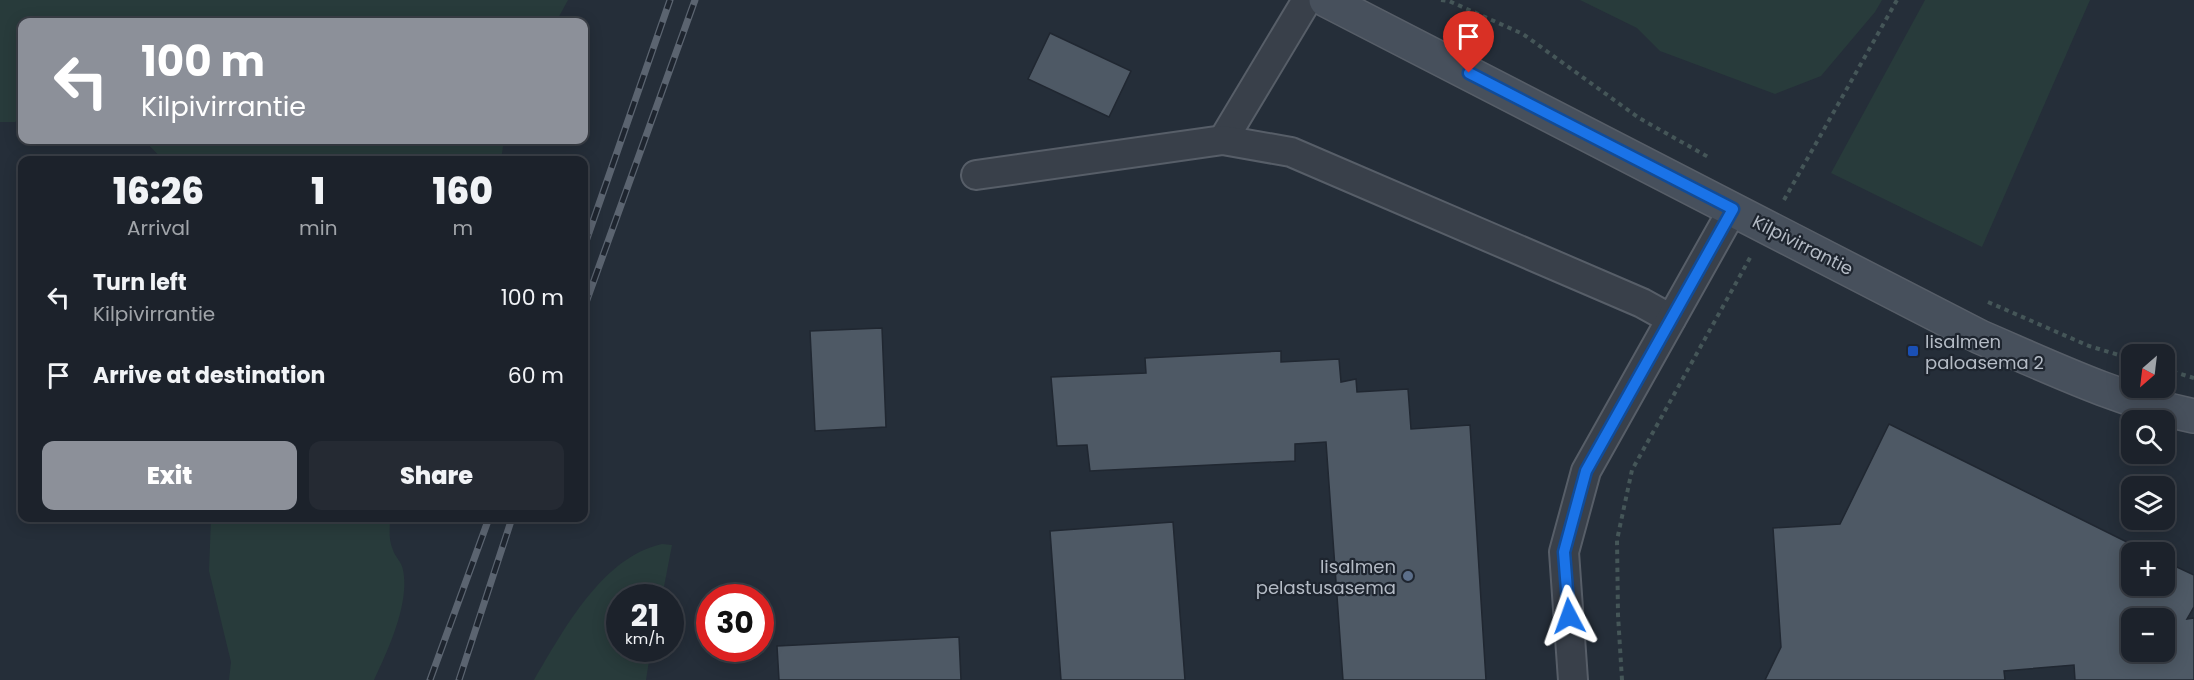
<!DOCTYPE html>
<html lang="en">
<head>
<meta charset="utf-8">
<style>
  body { margin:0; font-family:Poppins,sans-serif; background:#252a33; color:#f1f3f6; height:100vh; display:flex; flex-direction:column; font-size:22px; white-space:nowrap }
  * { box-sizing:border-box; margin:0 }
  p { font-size:20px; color:#a0a4a9 }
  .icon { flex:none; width:33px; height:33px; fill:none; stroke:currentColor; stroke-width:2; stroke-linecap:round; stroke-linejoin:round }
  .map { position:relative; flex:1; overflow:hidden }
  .details { position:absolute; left:18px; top:156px; width:570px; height:366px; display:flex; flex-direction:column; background:#1c222b; border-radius:12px; box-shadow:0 3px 15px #0003,0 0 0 2px #3a3f47 }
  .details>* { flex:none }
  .banner { position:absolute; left:18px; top:18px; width:570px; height:126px; border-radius:12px; box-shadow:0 3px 15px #0003,0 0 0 2px #3a3f47; background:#8c9099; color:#fff; overflow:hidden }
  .needle { width:39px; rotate:208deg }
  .tools { position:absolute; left:2121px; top:344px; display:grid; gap:12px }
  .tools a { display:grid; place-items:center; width:54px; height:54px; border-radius:12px; background:#1c222b; box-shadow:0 3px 15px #0003,0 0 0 2px #3a3f47; font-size:30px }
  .speed { position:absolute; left:606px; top:584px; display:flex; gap:12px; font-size:30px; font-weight:700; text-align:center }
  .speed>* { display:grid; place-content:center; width:78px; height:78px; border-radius:50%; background:#1c222b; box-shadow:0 3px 15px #0003,0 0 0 2px #3a3f47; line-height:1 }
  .speed small { font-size:15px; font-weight:400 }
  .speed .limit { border:9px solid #d22; background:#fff; color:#111 }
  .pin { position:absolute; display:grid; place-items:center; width:51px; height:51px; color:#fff; margin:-62px -26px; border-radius:50% 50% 50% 0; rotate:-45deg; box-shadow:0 0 6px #0007 }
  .pin .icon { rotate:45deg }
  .me { position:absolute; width:66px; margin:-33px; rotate:356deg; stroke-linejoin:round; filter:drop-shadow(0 0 4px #0008) }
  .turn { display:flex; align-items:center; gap:21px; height:126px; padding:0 24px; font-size:27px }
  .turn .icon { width:78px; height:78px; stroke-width:2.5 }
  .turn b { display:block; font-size:42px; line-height:51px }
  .eta { display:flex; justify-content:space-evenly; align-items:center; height:102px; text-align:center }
  .eta b { font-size:36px; font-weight:800; line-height:42px }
  .action { display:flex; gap:12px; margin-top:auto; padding:12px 24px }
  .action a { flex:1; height:69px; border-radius:12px; background:#8c9099; color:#fff; font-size:24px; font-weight:800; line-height:69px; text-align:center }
  .action a+a { background:#252a33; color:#f1f3f6 }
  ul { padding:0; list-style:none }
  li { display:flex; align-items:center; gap:18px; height:78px; padding:0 24px }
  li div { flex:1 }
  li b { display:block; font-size:22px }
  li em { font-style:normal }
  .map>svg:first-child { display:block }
  .green { fill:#283b3b }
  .building { fill:#4e5965; stroke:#202731; stroke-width:1.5; fill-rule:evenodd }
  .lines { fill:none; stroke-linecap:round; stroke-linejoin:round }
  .street-casing { stroke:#575e68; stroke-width:32 }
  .secondary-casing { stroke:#575e68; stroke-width:36 }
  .path { stroke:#455658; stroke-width:4; stroke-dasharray:4.5 4.5; stroke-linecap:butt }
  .street { stroke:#39404a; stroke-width:28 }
  .secondary { stroke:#47505c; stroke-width:33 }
  .rail-casing { stroke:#5b6470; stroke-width:7 }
  .rail { stroke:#1e252f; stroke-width:4.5; stroke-dasharray:14; stroke-linecap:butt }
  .route-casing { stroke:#114b97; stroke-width:15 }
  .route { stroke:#1a73e8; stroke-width:10 }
  .transit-dot { fill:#1a4fb4; stroke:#1e252f; stroke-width:2 }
  .service-dot { fill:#5c6f8a; stroke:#1e252f; stroke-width:2 }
  .labels { text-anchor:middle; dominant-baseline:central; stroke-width:4.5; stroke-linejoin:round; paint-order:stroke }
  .street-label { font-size:18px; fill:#b4bbc5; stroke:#1e252f }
  .poi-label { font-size:18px; fill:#b4bbc5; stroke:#1e252f; text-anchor:start }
</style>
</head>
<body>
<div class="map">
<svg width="2194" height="680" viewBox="0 0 2194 680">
  <rect width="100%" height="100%" fill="#252e39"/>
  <g class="green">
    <path d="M0,0H568L556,22H22V119L15,122H0Z"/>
    <path d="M1580,0H1882L1875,12L1821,76L1775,94L1660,51L1637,28Z"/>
    <path d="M1925,0H2090L1982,247L1831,173Z"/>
    <path d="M144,140H504L501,160H163Z"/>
    <path d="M211,518H390C390,528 388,539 393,550C395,557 402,562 403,570C410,603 388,650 374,680H229L231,662L209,571Z"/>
    <path d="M662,544L672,545L662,597H620V648H651L646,680H534C563,631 602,557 662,544Z"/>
  </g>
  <g class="building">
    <path d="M1050,33L1131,71L1109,117L1028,79Z"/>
    <path d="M882,328L886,427L815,431L810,331Z"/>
    <path d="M1281,351V362L1339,359L1341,382L1356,379L1357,392L1408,389L1411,429L1470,425L1486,680H1343L1326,442L1295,444V461L1090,471L1087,445L1057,446L1051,377L1146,373L1145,358Z"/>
    <path d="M1889,424L2147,552H2132V585H2164V561L2194,575V607L2187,619L2194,618V680H2075L2074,665L2004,671L2005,680H1765L1781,647L1773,528L1840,524ZM2132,618H2164V651H2132Z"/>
    <path d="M1173,522L1185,680H1061L1050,531Z"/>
    <path d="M959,637L961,680H779L777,646Z"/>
  </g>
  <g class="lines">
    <g class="street-casing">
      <g id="street">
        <path d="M1223,140L1307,0"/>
        <path d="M976,175L1223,140L1291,152L1642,303L1671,319"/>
        <path d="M1573,680L1564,552L1586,471L1733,209"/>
      </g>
    </g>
    <g class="secondary-casing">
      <path id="secondary" d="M1326,0L1980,337C2050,367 2120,401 2194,416"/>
    </g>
    <g class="path">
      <path d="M1441,0L1449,1L1523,34L1639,118L1710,158"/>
      <path d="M1784,200L1897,0"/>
      <path d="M1988,302L2089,346L2132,359"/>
      <path d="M2164,369L2194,378"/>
      <path d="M1622,680L1618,615L1617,540L1632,470L1751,256"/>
    </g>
    <use href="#street" class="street"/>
    <use href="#secondary" class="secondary"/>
    <g class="rail-casing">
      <g id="rail">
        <path d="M584,247L670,0"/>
        <path d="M584,308L695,0"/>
        <path d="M430,680L489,518"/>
        <path d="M459,680L512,518"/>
      </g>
    </g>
    <use href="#rail" class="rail"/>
  </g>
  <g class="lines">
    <g class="route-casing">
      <path id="route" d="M1469,73L1733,209L1586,471L1564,552L1569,616"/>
    </g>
    <use href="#route" class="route"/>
  </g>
  <rect class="transit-dot" x="1907" y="345" width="12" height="12" rx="3"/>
  <circle class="service-dot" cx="1408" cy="576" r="6"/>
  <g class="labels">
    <g class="street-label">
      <text transform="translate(1803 245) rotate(27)">Kilpivirrantie</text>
    </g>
    <g class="poi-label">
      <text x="1925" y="341">Iisalmen<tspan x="1925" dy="21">paloasema 2</tspan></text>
      <text x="1396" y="566" text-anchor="end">Iisalmen<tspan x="1396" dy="21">pelastusasema</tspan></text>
    </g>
  </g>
</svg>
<div class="tools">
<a><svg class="needle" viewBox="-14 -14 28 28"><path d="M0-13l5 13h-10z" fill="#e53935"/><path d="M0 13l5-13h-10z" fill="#a0a4a9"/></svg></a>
<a><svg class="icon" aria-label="search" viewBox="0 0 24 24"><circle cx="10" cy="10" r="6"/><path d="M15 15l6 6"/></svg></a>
<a><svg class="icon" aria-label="layers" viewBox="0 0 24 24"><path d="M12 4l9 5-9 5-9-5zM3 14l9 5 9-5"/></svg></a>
<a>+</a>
<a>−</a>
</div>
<div class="speed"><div>21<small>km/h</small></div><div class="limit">30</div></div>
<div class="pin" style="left:1469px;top:73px;background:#d93025"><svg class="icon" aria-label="arrive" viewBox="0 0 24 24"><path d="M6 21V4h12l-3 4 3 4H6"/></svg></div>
<svg class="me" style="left:1569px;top:616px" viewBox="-20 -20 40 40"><path d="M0-17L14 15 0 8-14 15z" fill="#1a73e8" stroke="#fff" stroke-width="4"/></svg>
<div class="banner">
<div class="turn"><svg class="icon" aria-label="left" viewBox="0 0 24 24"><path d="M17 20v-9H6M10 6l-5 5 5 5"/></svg><div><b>100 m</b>Kilpivirrantie</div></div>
</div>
<section class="details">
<div class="eta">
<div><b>16:26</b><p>Arrival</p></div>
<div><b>1</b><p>min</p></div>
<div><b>160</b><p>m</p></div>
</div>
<ul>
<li><svg class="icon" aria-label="left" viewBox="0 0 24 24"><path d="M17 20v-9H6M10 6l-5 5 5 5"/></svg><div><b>Turn left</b><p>Kilpivirrantie</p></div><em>100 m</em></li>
<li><svg class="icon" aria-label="arrive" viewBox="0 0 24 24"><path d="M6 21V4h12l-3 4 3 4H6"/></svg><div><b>Arrive at destination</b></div><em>60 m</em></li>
</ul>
<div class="action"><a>Exit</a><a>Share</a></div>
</section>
</div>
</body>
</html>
